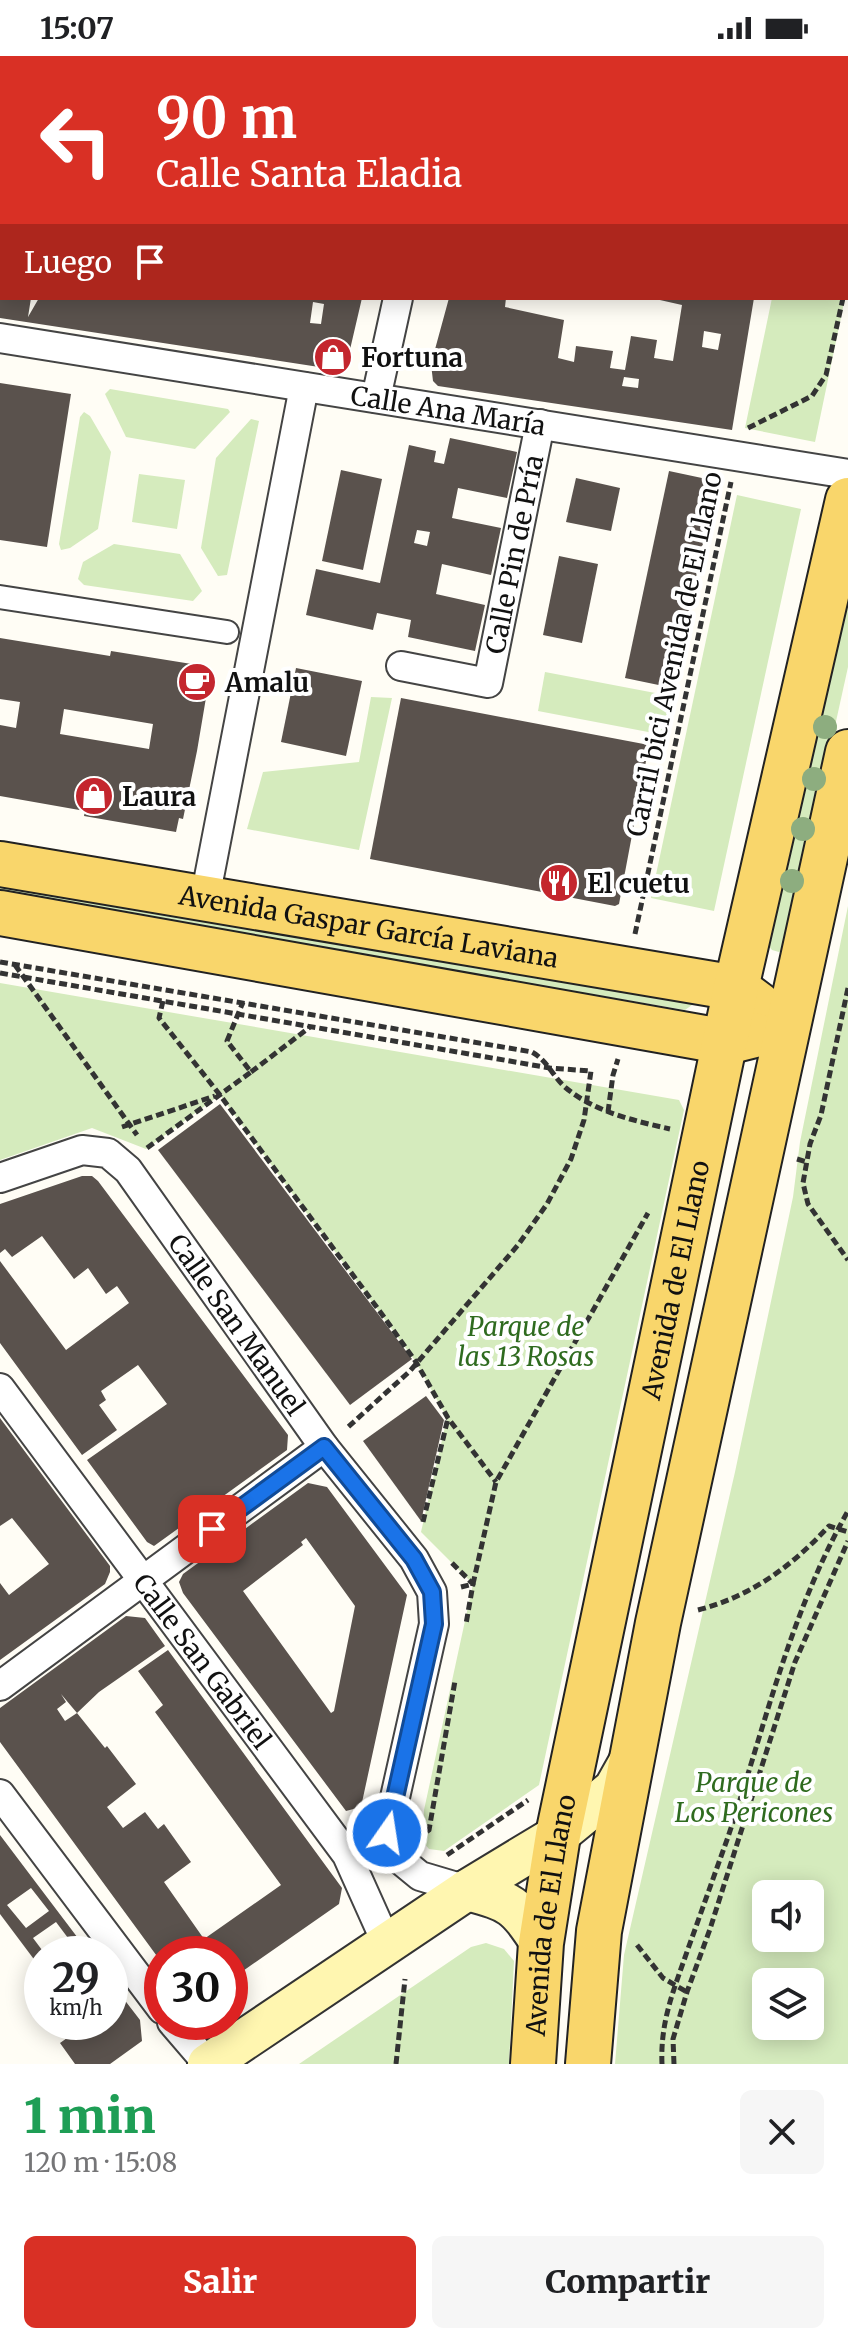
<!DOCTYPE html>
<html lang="es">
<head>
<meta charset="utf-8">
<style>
  body { margin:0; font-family:Merriweather,serif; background:#f6f6f6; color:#202124; height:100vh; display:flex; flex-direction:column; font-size:30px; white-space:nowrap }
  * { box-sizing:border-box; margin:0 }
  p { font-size:26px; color:#757577 }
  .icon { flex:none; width:44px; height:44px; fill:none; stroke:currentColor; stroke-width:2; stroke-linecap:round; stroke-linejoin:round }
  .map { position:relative; height:2008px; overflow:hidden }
  .details { display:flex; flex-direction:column; background:#fff; flex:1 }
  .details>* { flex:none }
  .guide { position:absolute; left:0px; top:0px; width:848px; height:244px; box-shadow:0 4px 20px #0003; background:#d93025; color:#fff; overflow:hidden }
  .controls { position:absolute; left:752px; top:1824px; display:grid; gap:16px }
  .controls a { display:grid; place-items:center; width:72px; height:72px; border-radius:12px; background:#fff; box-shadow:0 4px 20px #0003; font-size:40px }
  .speed { position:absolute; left:24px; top:1880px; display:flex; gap:16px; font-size:40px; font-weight:700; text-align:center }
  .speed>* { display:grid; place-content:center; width:104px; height:104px; border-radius:50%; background:#fff; box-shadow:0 4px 20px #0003; line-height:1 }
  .speed small { font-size:20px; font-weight:400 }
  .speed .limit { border:12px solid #d22; background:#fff; color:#111 }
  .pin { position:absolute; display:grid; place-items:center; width:68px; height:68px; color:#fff; margin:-34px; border-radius:16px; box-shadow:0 4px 12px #0006 }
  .me { position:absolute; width:88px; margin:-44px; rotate:13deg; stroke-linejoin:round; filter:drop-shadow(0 0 6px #0008) }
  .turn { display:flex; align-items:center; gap:28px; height:168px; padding:0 24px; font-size:36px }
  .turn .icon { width:104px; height:104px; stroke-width:2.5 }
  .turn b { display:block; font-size:56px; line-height:68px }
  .then { display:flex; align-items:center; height:76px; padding:0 24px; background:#0003; gap:16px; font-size:30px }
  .round { display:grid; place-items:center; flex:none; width:84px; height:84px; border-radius:12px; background:#f6f6f6 }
  .headline { display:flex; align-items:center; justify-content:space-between; height:136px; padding:0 24px }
  h1 { font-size:48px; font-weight:800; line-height:60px; color:#1e9e55 }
  .button { display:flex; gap:16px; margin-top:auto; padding:16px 24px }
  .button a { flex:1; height:92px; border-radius:12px; background:#d93025; color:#fff; font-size:32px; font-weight:800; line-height:92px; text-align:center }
  .button a+a { background:#f6f6f6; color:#202124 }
  .status { display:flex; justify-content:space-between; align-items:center; height:56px; padding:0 40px; background:#fff; direction:ltr }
  .status svg { height:22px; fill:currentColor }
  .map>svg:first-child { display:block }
  .green { fill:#d5ebbd; fill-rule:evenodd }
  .building { fill:#5a524d; fill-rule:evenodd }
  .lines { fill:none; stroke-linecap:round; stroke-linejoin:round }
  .pedestrian-casing { stroke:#444; stroke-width:26 }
  .minor-casing { stroke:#444; stroke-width:32 }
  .secondary-casing { stroke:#333; stroke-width:44 }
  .primary-casing { stroke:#222; stroke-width:48 }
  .path { stroke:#333; stroke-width:5; stroke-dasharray:8 4; stroke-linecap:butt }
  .pedestrian { stroke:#fff; stroke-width:22 }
  .minor { stroke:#fff; stroke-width:28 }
  .secondary { stroke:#fff6b0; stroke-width:40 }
  .primary { stroke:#f9d66b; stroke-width:44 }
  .tree { fill:#8dad7f }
  .route-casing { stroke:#114b97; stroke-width:20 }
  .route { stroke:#1a73e8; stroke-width:14 }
  .labels { text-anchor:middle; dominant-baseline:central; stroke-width:8; stroke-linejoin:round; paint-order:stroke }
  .poi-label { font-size:26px; font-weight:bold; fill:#111; stroke:#fff; text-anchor:start }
  .street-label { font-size:26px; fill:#111; stroke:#fff }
  .park-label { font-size:26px; font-style:italic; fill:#2f6b1f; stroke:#fff }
</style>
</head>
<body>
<div class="status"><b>15:07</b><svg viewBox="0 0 49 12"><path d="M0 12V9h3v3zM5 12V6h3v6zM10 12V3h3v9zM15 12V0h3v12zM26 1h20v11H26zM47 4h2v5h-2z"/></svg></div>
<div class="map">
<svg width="848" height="2008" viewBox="0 0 848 2008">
  <rect width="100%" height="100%" fill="#fffdf5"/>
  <g class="green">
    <path d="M821,0H848L846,235V2H821Z"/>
    <path d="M772,242H845L815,386L745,372Z"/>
    <path d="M110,333L228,353L230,356L195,393L126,381L105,338Z"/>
    <path d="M84,356L90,360L111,396L98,473L70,492L61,494L59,488L80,361Z"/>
    <path d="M251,363L259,365L227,519L218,520L201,492L216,402Z"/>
    <path d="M139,418L185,424L177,473L132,466Z"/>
    <path d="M737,439L801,453L714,855L651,842Z"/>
    <path d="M114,488L180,498L202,535L193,545L84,529L78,523L83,506Z"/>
    <path d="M848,523V611L786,892L779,896L772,894L767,888Z"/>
    <path d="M545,616L671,640L664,679L538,655Z"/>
    <path d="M371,641L392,642L359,794L247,773L263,716L359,706Z"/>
    <path d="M0,822L693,944L692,949L685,954L0,838Z"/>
    <path d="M848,850V2008H615L624,1899L735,1416L793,1141L800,1086ZM766,1838H810V1882H766ZM766,1926H810V1970H766Z"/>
    <path d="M0,927L679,1044L684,1054L539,1729L444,1795L429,1793L423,1786L424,1754L473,1528L421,1476L447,1362L416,1306L220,1039L146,1093L92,1072L0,1104Z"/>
    <path d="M486,1887L504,1893L514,1905L509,2008H299L471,1891Z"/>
  </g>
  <g class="building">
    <path d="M0,242H31L28,261L39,242H362L345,315L0,262ZM313,246L324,248L321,268L310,267Z"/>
    <path d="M449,242H506L505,251L564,264L558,302L574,306L576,290L613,295L610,312L625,314L631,280L657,284L654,302L673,305L682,249L651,242H754L732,374L438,330L433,325L431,308ZM704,275L721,278L718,294L702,291ZM624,321L639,323L638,332L622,330Z"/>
    <path d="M0,327L71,338L47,491L0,484Z"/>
    <path d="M450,382L517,396L507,442L458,432L452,462L501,472L491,519L442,508L436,538L485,549L475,595L408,581L411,564L377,557L373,574L306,559L316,513L380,527L409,389L436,395L434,406L444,408ZM417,474L430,476L427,490L414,487Z"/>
    <path d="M341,414L382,423L363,514L322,505Z"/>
    <path d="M669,415L716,425L673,632L625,622Z"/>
    <path d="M576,422L620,432L611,475L566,466Z"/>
    <path d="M559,500L598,508L582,587L543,579Z"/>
    <path d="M0,582L110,600L111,595L204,610L202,623L209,624L197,695L183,763L179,762L176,776L84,760L85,755L0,740V669L16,672L20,646L0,643ZM64,653L153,668L149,693L60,678Z"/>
    <path d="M296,612L362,625L346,700L281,686Z"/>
    <path d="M401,642L649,689L619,848L615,850L370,803Z"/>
    <path d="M220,1048L412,1303L350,1349L158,1094Z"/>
    <path d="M82,1120H92L98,1125L288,1379L287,1394L154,1490L147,1486L87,1404L167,1348L138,1309L101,1335L106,1344L99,1349L117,1374L82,1399L0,1287V1205L66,1294L129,1247L117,1230L106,1238L88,1212L74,1223L42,1180L12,1201L5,1193L0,1197V1148Z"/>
    <path d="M426,1340L444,1364L421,1465L363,1385Z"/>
    <path d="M0,1362L110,1510V1516L105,1528L0,1604V1527L9,1539L49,1508L12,1462L0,1470Z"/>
    <path d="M308,1427L327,1431L407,1539L361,1751L346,1755L183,1537L179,1526L183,1518ZM306,1482L355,1550L334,1655L331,1657L243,1535L303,1489L301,1486Z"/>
    <path d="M126,1560L145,1562L165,1590L99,1636L77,1657L61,1638L66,1646L57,1653L65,1665L77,1657L105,1692L107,1690L136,1728L107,1751L123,1772L145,1756L158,1773L164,1768L191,1806L164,1826L204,1883L281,1829L155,1656L163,1649L138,1615L168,1594L342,1832L339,1848L230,1924V1898H162V1907L0,1686V1652Z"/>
    <path d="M0,1779L37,1828L90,1898H64L74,1890L56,1866L33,1882L45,1898H42V1914L0,1858ZM31,1832L49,1855L26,1872L7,1849Z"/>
    <path d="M110,1925L140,1964L142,1985L110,2008H75L60,1987L84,1970L81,1966H110Z"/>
  </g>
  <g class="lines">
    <g class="pedestrian-casing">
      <path id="pedestrian" d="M0,541L227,576"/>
    </g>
    <g class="minor-casing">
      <g id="minor">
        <path d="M450,2V0"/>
        <path d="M0,52L2,53"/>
        <path id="s1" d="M0,282L848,418"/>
        <path d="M376,342L398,242"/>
        <path id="s2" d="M401,610L488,627L540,368"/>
        <path d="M205,842L304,331"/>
        <path id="s3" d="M0,1122L82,1094L108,1097L128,1114L324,1391L414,1503L432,1536L434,1568L387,1777L392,1797L420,1820L467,1834"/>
        <path id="s4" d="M0,1332L347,1799L387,1888"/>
        <path d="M0,1630L324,1391"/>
        <path d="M0,1738L162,1953"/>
        <path d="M172,1966L208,2008"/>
      </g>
    </g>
    <g class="secondary-casing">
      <g id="secondary">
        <path d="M467,1834C512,1846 515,1848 541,1887"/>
        <path d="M208,2008L467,1834L558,1779L614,1733L632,1701"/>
      </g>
    </g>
    <g class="primary-casing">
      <g id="primary">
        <path id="s5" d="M0,808L736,932L759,949"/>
        <path d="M0,857L727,986L755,979"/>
        <path id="s6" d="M533,2008L541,1887L558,1779L736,932L848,444"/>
        <path d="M588,2008L599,1875L658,1567L848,696"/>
      </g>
    </g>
    <g class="path">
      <path d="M846,39L848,37"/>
      <path d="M846,165L848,166"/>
      <path d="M846,203H848"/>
      <path d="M846,230L848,221"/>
      <path d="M748,372L812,340L826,319L843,242"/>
      <path d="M635,878L731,426"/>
      <path d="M0,906L532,996C548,1005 553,1021 566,1032C595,1056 635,1065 670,1073"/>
      <path d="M15,909L137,1079"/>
      <path d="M0,917L550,1012L591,1015L584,1064L571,1103L547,1148L518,1189L410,1315L347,1372"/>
      <path d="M848,932L821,1059L810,1088L803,1127L808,1148L848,1204"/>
      <path d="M163,945L159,962L220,1039L381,1257L416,1306L448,1362L496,1426"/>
      <path d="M251,1016L310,971"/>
      <path d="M608,1056L613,1019L618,1003"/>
      <path d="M122,1071L215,1040"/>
      <path d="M147,1092L251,1016L227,985L243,946"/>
      <path d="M797,1103L807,1106"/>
      <path d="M423,1466L448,1362"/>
      <path d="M452,1507L473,1528L466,1568"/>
      <path d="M461,1531L473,1528L496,1426L648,1157"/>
      <path d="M698,1554C752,1540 792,1510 829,1470L848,1476"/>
      <path d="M417,1782L429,1774L455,1625"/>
      <path d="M447,1799L528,1744"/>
      <path d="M637,1889L663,1922L687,1936"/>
      <path d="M396,2008L405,1923"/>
      <path d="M662,2008C660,1964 675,1931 689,1890C702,1854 715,1817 728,1781C765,1670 790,1557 848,1455"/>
      <path d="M674,2008L673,1983L687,1936L710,1873L795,1606L848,1485"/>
    </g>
    <use href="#pedestrian" class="pedestrian"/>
    <use href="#minor" class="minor"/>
    <use href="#secondary" class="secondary"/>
    <use href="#primary" class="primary"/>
  </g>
  <g class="tree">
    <circle cx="825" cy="671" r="12"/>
    <circle cx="814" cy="723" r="12"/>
    <circle cx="803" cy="773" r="12"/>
    <circle cx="792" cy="825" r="12"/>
  </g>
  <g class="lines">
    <g class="route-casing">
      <path id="route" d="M212,1473L324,1391L414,1503L432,1536L434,1568L387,1777"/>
    </g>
    <use href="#route" class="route"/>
  </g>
  <defs>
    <g id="shop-disc" transform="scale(2)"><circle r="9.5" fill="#c4262e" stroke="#fff"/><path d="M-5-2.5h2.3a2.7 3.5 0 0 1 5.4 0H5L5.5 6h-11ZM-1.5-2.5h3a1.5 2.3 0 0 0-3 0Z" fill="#fff"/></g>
    <g id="cafe-disc" transform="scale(2)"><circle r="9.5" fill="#c4262e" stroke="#fff"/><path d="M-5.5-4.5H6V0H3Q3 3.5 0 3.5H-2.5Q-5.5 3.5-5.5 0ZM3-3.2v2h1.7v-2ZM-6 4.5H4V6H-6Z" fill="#fff"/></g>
    <g id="restaurant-disc" transform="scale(2)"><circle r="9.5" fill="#c4262e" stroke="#fff"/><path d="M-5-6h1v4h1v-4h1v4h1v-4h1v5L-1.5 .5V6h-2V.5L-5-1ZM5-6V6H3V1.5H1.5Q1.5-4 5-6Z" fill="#fff"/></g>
  </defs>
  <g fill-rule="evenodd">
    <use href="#shop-disc" x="333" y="301"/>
    <use href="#cafe-disc" x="197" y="626"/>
    <use href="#shop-disc" x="94" y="740"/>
    <use href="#restaurant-disc" x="559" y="827"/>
  </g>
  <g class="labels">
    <g class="poi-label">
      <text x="361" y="301">Fortuna</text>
      <text x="225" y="626">Amalu</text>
      <text x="122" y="740">Laura</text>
      <text x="587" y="827">El cuetu</text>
    </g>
    <g class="street-label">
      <text stroke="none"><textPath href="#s1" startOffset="454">Calle Ana María</textPath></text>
      <text stroke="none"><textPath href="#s2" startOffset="220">Calle Pin de Pría</textPath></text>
      <text transform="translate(674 598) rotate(-78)">Carril bici Avenida de El Llano</text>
      <text stroke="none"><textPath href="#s5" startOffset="374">Avenida Gaspar García Laviana</textPath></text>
      <text stroke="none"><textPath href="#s6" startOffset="798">Avenida de El Llano</textPath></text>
      <text stroke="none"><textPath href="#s3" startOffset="328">Calle San Manuel</textPath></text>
      <text stroke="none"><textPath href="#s4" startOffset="340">Calle San Gabriel</textPath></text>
      <text stroke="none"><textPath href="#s6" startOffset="150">Avenida de El Llano</textPath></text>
    </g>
    <g class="park-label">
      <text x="526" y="1270">Parque de<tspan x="526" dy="30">las 13 Rosas</tspan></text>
      <text x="754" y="1726">Parque de<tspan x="754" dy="30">Los Pericones</tspan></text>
    </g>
  </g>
</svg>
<div class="controls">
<a><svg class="icon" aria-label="sound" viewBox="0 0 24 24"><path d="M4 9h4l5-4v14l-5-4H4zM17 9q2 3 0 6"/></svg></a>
<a><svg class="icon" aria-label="layers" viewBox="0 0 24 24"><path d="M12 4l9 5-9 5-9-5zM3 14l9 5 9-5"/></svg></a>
</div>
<div class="speed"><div>29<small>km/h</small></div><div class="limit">30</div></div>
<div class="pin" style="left:212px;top:1473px;background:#d93025"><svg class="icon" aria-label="arrive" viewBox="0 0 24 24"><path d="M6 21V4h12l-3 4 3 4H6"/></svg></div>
<svg class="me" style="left:387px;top:1777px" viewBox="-20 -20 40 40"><circle r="17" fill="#1a73e8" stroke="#fff" stroke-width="3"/><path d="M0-11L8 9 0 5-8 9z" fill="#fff"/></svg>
<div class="guide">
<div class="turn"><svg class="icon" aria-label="left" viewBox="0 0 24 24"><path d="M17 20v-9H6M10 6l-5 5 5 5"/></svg><div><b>90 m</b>Calle Santa Eladia</div></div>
<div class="then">Luego<svg class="icon" aria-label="arrive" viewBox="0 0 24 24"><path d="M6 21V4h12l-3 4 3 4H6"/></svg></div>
</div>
</div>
<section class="details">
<div class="headline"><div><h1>1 min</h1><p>120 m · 15:08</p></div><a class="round"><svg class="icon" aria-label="close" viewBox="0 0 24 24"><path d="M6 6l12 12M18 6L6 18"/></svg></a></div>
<div class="button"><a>Salir</a><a>Compartir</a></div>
</section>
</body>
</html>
